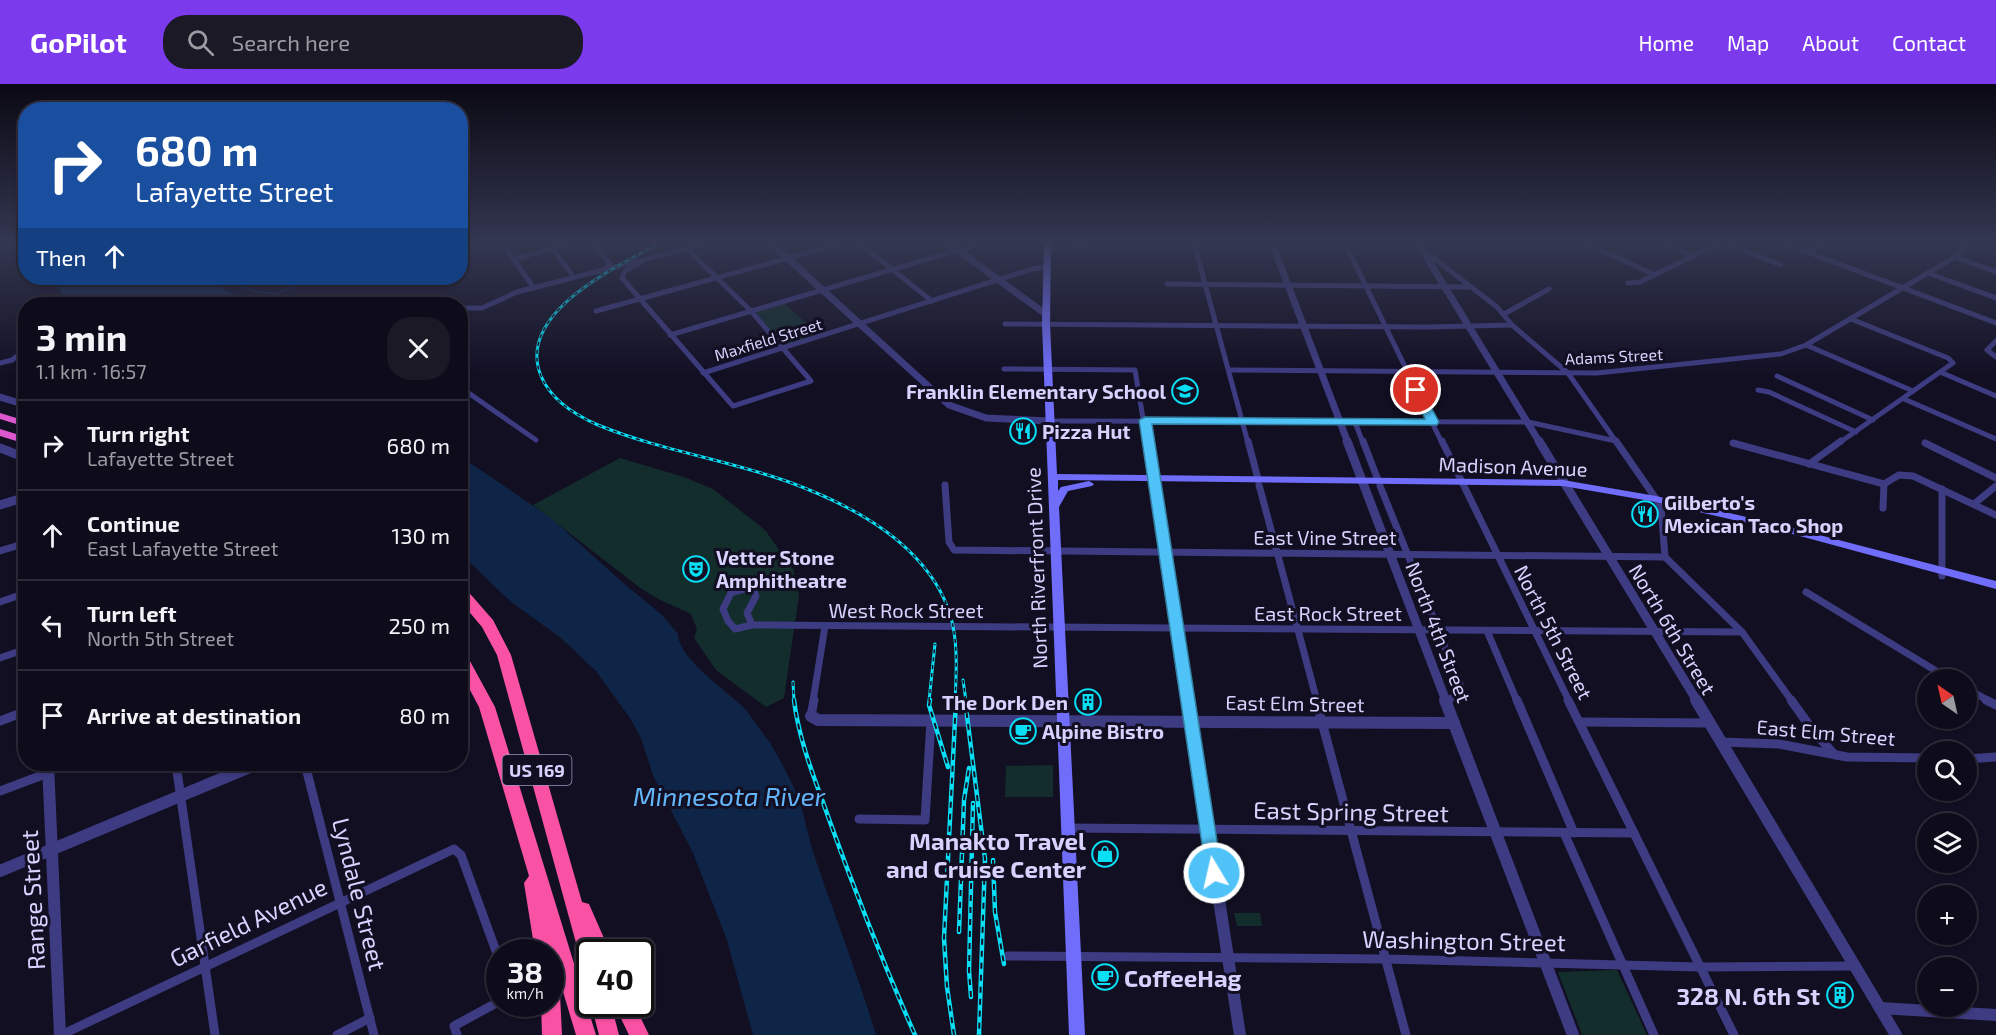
<!DOCTYPE html>
<html lang="en">
<head>
<meta charset="utf-8">
<style>
  body { margin:0; font-family:"Exo 2",sans-serif; background:#1c1927; color:#f1f3f6; height:100vh; display:flex; flex-direction:column; font-size:22px; white-space:nowrap }
  * { box-sizing:border-box; margin:0 }
  p { font-size:20px; color:#9b9ba2 }
  .icon { flex:none; width:33px; height:33px; fill:none; stroke:currentColor; stroke-width:2; stroke-linecap:round; stroke-linejoin:round }
  .map { position:relative; flex:1; overflow:hidden }
  .panel { position:absolute; left:18px; top:213px; width:450px; height:474px; display:flex; flex-direction:column; background:#0e0b1a; border-radius:24px; box-shadow:0 2px 4px #0004,0 0 0 2px #2e2b39 }
  .panel>* { flex:none }
  .guide { position:absolute; left:18px; top:18px; width:450px; height:183px; border-radius:24px; box-shadow:0 2px 4px #0004,0 0 0 2px #2e2b39; background:#1a4fa0; color:#fff; overflow:hidden }
  .needle { width:39px; rotate:326deg }
  .tools { position:absolute; left:1917px; top:585px; display:grid; gap:12px }
  .tools a { display:grid; place-items:center; width:60px; height:60px; border-radius:50%; background:#0e0b1a; box-shadow:0 2px 4px #0004,0 0 0 2px #2e2b39; font-size:30px }
  .speed { position:absolute; left:486px; top:855px; display:flex; gap:12px; font-size:30px; font-weight:700; text-align:center }
  .speed>* { display:grid; place-content:center; width:78px; height:78px; border-radius:50%; background:#0e0b1a; box-shadow:0 2px 4px #0004,0 0 0 2px #2e2b39; line-height:1 }
  .speed small { font-size:15px; font-weight:400 }
  .speed .limit { border:3px solid #111; border-radius:9px; background:#fff; color:#111 }
  .pin { position:absolute; display:grid; place-items:center; width:51px; height:51px; color:#fff; margin:-26px; border:3px solid #fff; border-radius:50%; box-shadow:0 2px 6px #0007 }
  .me { position:absolute; width:66px; margin:-33px; rotate:351deg; stroke-linejoin:round; filter:drop-shadow(0 0 4px #0008) }
  .turn { display:flex; align-items:center; gap:21px; height:126px; padding:0 18px; font-size:27px }
  .turn .icon { width:78px; height:78px; stroke-width:2.5 }
  .turn b { display:block; font-size:42px; line-height:51px }
  .then { display:flex; align-items:center; height:57px; padding:0 18px; background:#0003; gap:12px; font-size:22px }
  .round { display:grid; place-items:center; flex:none; width:63px; height:63px; border-radius:24px; background:#1c1927 }
  .overview { display:flex; align-items:center; justify-content:space-between; height:102px; padding:0 18px }
  h1 { font-size:36px; font-weight:700; line-height:45px }
  ul { padding:0; list-style:none }
  li { display:flex; align-items:center; gap:18px; height:90px; padding:0 18px; border-top:2px solid #2e2b39 }
  li div { flex:1 }
  li b { display:block; font-size:22px }
  li em { font-style:normal }
  header { display:flex; align-items:center; gap:36px; box-sizing:border-box; height:84px; padding:0 30px; background:#7c3aed; color:#fff }
  header strong { font-size:28px }
  nav { display:flex; gap:33px; margin-inline-start:auto; font-size:21px }
  .search { width:420px; height:54px; background:#1c1927; display:flex; align-items:center; gap:15px; box-sizing:border-box; padding:0 21px; border-radius:24px; color:#9b9ba2; font-size:22px }
  .map>svg:first-child { display:block }
  .green { fill:#122d2c }
  .water { fill:#0f2547 }
  .lines { fill:none; stroke-linecap:round; stroke-linejoin:round }
  .stream { stroke:#0f2547; stroke-width:1.5 }
  .minor-far2 { stroke:#3d3b81; stroke-width:5 }
  .minor-far1 { stroke:#3d3b81; stroke-width:7 }
  .minor { stroke:#3d3b81; stroke-width:9 }
  .tertiary-far2 { stroke:#3d3b81; stroke-width:7 }
  .tertiary-far1 { stroke:#3d3b81; stroke-width:9 }
  .tertiary { stroke:#3d3b81; stroke-width:12 }
  .secondary { fill:#6f6dfa; fill-rule:evenodd }
  .trunk { fill:#dc58cf; fill-rule:evenodd }
  .motorway { fill:#f952a4; fill-rule:evenodd }
  .rail-far1-casing { stroke:#08dff4; stroke-width:3 }
  .rail-casing { stroke:#08dff4; stroke-width:4.5 }
  .rail-far1 { stroke:#120f23; stroke-width:1.5; stroke-dasharray:4; stroke-linecap:butt }
  .rail { stroke:#120f23; stroke-width:2; stroke-dasharray:6; stroke-linecap:butt }
  .route { fill:#4fc3f7; stroke:#337fa1; stroke-width:1.5 }
  .labels { text-anchor:middle; dominant-baseline:central; stroke-width:6; stroke-linejoin:round; paint-order:stroke }
  .far-street-label { font-size:16px; fill:#d7d2fe; stroke:#120f23 }
  .shield { fill:#120f23; stroke:#9c98bc; stroke-width:1.5 }
  .shield-label { font-size:18px; font-weight:bold; fill:#d7d2fe }
  .poi-label { font-size:20px; font-weight:bold; fill:#d7d2fe; stroke:#120f23; text-anchor:start }
  .street-label { font-size:20px; fill:#d7d2fe; stroke:#120f23 }
  .near-street-label { font-size:24px; fill:#d7d2fe; stroke:#120f23 }
  .near-poi-label { font-size:24px; font-weight:bold; fill:#d7d2fe; stroke:#120f23; text-anchor:end }
  .near-water-label { font-size:26px; font-style:italic; fill:#64b6fa; stroke:#120f23 }
</style>
</head>
<body>
<header>
<strong>GoPilot</strong>
<div class="search"><svg class="icon" aria-label="search" viewBox="0 0 24 24"><circle cx="10" cy="10" r="6"/><path d="M15 15l6 6"/></svg>Search here</div>
<nav><a>Home</a><a>Map</a><a>About</a><a>Contact</a></nav>
</header>
<div class="map">
<svg width="1996" height="951" viewBox="0 0 1996 951">
  <rect width="100%" height="100%" fill="#120f23"/>
  <g class="green">
    <path d="M784,219L818,250L782,262L755,227Z"/>
    <path d="M620,374L684,393L713,405L765,446L793,485L799,511L784,614L766,623L716,586L694,554L697,545L691,530L658,515L639,503L533,421Z"/>
    <path d="M1053,681V713H1005L1006,682Z"/>
    <path d="M1234,829H1260L1262,842H1237Z"/>
    <path d="M1617,886L1647,951H1582L1558,888Z"/>
  </g>
  <g class="water">
    <path d="M52,194H199L255,220H85L64,212Z"/>
    <path d="M460,372L551,434L622,498L662,531L678,550C677,573 728,608 743,623C752,633 760,646 768,656C775,666 794,702 798,713C805,733 808,754 815,774C835,833 858,891 876,951H753L727,856L693,769L653,691L641,654L630,634L596,587L578,570L561,554L510,517L461,470Z"/>
  </g>
  <g class="lines">
    <g class="stream">
      <path d="M460,161L468,159"/>
      <path d="M216,201L230,199L259,208L277,210L301,198L318,194"/>
    </g>
    <g class="minor-far2">
      <path d="M502,159L534,204"/>
      <path d="M592,159L611,181L606,184"/>
      <path d="M859,159L932,217"/>
      <path d="M1194,159L1248,359"/>
      <path d="M1345,159L1442,359"/>
      <path d="M1585,159L1655,191"/>
      <path d="M1663,159L1694,172"/>
      <path d="M1725,159L1781,181"/>
      <path d="M1783,159L1996,239"/>
      <path d="M1047,164H1072L1093,159"/>
      <path d="M1422,165L1497,223L1512,241L1568,289L1617,359"/>
      <path d="M553,166L571,189"/>
      <path d="M1806,167L1823,159"/>
      <path d="M658,172L709,159"/>
      <path d="M1955,173L1996,188"/>
      <path d="M515,175L571,159"/>
      <path d="M641,178L625,187L622,194L733,322L811,297L751,227L687,165"/>
      <path d="M1928,189L1996,214"/>
      <path d="M1628,199L1640,198L1720,159"/>
      <path d="M1167,200L1470,203"/>
      <path d="M460,224H482L517,208L662,171"/>
      <path d="M596,227L843,159"/>
      <path d="M1504,230L1549,205"/>
      <path d="M1005,240L1428,243L1512,241"/>
      <path d="M670,251L982,159"/>
      <path d="M1996,257L1987,266L1996,273"/>
      <path d="M1806,261L1913,307"/>
      <path d="M0,279L12,276L21,269"/>
      <path d="M1004,285L1135,286L1147,359"/>
      <path d="M1229,286L1597,289L1781,270L1806,261L1955,173L1963,166L1965,159"/>
      <path d="M1940,288L1996,312"/>
      <path d="M703,289L1032,185L1047,183"/>
      <path d="M1777,292L1873,336"/>
      <path d="M460,303L536,356"/>
      <path d="M1758,306L1769,308L1856,348"/>
      <path d="M1904,315L1996,355"/>
      <path d="M1050,337L1528,338L1616,357"/>
      <path d="M1355,338L1363,359"/>
      <path d="M1839,359L1953,279L1948,274L1851,235"/>
    </g>
    <g class="minor-far1">
      <path d="M1147,357L1153,394"/>
      <path d="M1248,357L1258,395"/>
      <path d="M1363,357L1378,396"/>
      <path d="M1442,357L1569,617"/>
      <path d="M1616,357L1661,422L1665,473"/>
      <path d="M1733,359L1884,400L1899,391L1913,392L1996,431"/>
      <path d="M1925,359L1996,394"/>
      <path d="M1809,380L1841,357"/>
      <path d="M945,401L949,458L954,466L1665,473"/>
      <path d="M1259,401L1317,617"/>
      <path d="M1380,402L1462,605V608L1446,617"/>
      <path d="M1942,405V492"/>
      <path d="M1974,420L1996,402"/>
      <path d="M1883,424L1884,400"/>
      <path d="M0,467L26,459"/>
      <path d="M1665,473L1742,548L1792,617"/>
      <path d="M745,505L754,508L756,512L747,529L752,541L735,545L728,537L723,525L731,509Z"/>
      <path d="M1806,508L1951,596"/>
      <path d="M0,518L26,509"/>
      <path d="M752,541L1742,548"/>
      <path d="M1487,547L1517,617"/>
      <path d="M0,574L26,565"/>
      <path d="M1966,604L1989,617"/>
      <path d="M813,617L825,542"/>
    </g>
    <g class="minor">
      <path d="M1316,616L1406,951"/>
      <path d="M1517,616L1574,749"/>
      <path d="M1568,616L1734,951"/>
      <path d="M1791,616L1814,648L1835,671"/>
      <path d="M1986,616L1996,621"/>
      <path d="M1446,617L1449,616"/>
      <path d="M811,632L814,616"/>
      <path d="M0,637L26,627"/>
      <path d="M1580,638L1709,639"/>
      <path d="M1721,658L1779,660L1847,673L1928,674"/>
      <path d="M1966,675L1996,673"/>
      <path d="M176,680L215,951"/>
      <path d="M305,680L374,951"/>
      <path d="M0,707L48,689"/>
      <path d="M859,735L925,736L931,636"/>
      <path d="M1068,744L1634,749"/>
      <path d="M1564,749L1654,951"/>
      <path d="M1008,872L1386,875L1699,883L1854,882"/>
      <path d="M61,951L454,765L461,771L500,878"/>
      <path d="M337,951L370,934"/>
      <path d="M457,951L454,942L500,917"/>
    </g>
    <g class="tertiary-far2">
      <path d="M771,159L949,321L986,334L1050,337"/>
      <path d="M948,159L1047,231"/>
      <path d="M1272,159L1348,359"/>
      <path d="M1418,159L1540,359"/>
      <path d="M0,313L26,321"/>
    </g>
    <g class="tertiary-far1">
      <path d="M1347,357L1446,617"/>
      <path d="M1539,357L1697,617"/>
      <path d="M0,364L26,374"/>
      <path d="M1153,394L1188,617"/>
      <path d="M0,421L26,413"/>
    </g>
    <g class="tertiary">
      <path d="M1188,616L1240,951"/>
      <path d="M1445,616L1573,951"/>
      <path d="M1696,616L1896,951"/>
      <path d="M811,632L818,636L1454,639"/>
      <path d="M48,680L60,951"/>
      <path d="M0,787L257,680"/>
      <path d="M1880,924L1996,931"/>
    </g>
    <path class="secondary" d="M1044,159H1051L1050,240L1057,390L1563,396L1656,412L1785,442L1996,497V505L1785,448L1656,418L1563,402L1058,396V407L1061,403L1089,397L1094,400L1092,402L1068,407L1059,423L1085,951H1069L1042,240Z"/>
    <g class="trunk">
      <path d="M0,329L26,337V343L0,335Z"/>
      <path d="M0,345L26,353V360L0,352Z"/>
    </g>
    <g class="motorway">
      <path d="M460,502L465,504L493,536L511,571L582,818L589,820L610,868H590V886L583,883L581,877L497,571L482,543L460,517Z"/>
      <path d="M460,567L465,568L495,623L596,951H576L552,871L550,874V868H535L524,799L529,792L479,623L460,587Z"/>
      <path d="M550,901L557,903L560,910L562,951H542L541,920H550Z"/>
      <path d="M591,920H611L619,951H599Z"/>
      <path d="M614,920H634L649,951H629Z"/>
    </g>
    <g class="rail-far1-casing">
      <g id="rail-far1">
        <path d="M660,159C618,182 515,229 541,292C551,316 575,331 598,341C659,366 727,376 789,398C835,415 883,438 916,474C959,520 958,559 955,617"/>
        <path d="M963,596L966,617"/>
        <path d="M793,598L794,617"/>
        <path d="M929,617L935,560"/>
      </g>
    </g>
    <g class="rail-casing">
      <g id="rail">
        <path d="M794,616C799,658 816,698 830,738C856,810 884,881 915,951"/>
        <path d="M930,616L929,621L948,683"/>
        <path d="M965,616L985,775L979,951"/>
        <path d="M993,776L995,828L1004,880"/>
        <path d="M959,848L964,716L969,684"/>
        <path d="M971,913L969,887L973,719"/>
        <path d="M954,951L947,903L944,854L956,616"/>
      </g>
    </g>
    <use href="#rail-far1" class="rail-far1"/>
    <use href="#rail" class="rail"/>
  </g>
  <linearGradient id="sky" x2="0" y2="1"><stop stop-color="#0a0813"/><stop offset="0.54" stop-color="#333750"/><stop offset="1" stop-color="#333750" stop-opacity="0"/></linearGradient>
  <rect width="1996" height="292" fill="url(#sky)"/>
  <path class="route" d="M1416,302L1422,306L1439,338L1437,341L1152,340L1222,789L1220,794L1214,796L1207,794L1139,336L1145,333L1425,335L1411,306Z"/>
  <defs>
    <g id="school-ring" transform="scale(1.35)"><circle r="9.5" fill="#120f23" stroke="#08dff4" stroke-width="1.5"/><path d="M0-5L7-2L0 1L-7-2ZM-4 1L0 2.5L4 1V4Q0 6-4 4Z" fill="#08dff4"/></g>
    <g id="restaurant-ring" transform="scale(1.35)"><circle r="9.5" fill="#120f23" stroke="#08dff4" stroke-width="1.5"/><path d="M-5-6h1v4h1v-4h1v4h1v-4h1v5L-1.5 .5V6h-2V.5L-5-1ZM5-6V6H3V1.5H1.5Q1.5-4 5-6Z" fill="#08dff4"/></g>
    <g id="theatre-ring" transform="scale(1.35)"><circle r="9.5" fill="#120f23" stroke="#08dff4" stroke-width="1.5"/><path d="M-5-5.5Q0-4 5-5.5V0Q5 5 0 6Q-5 5-5 0ZM-3.3-2.5H-1v1.5H-3.3ZM1-2.5H3.3v1.5H1ZM-2.8 1Q0 5.5 2.8 1Z" fill="#08dff4"/></g>
    <g id="building-ring" transform="scale(1.35)"><circle r="9.5" fill="#120f23" stroke="#08dff4" stroke-width="1.5"/><path d="M-4-6H4V6H1V3H-1V6H-4ZM-2.5-4.3h1.7v1.8h-1.7ZM.8-4.3h1.7v1.8H.8ZM-2.5-1h1.7V.8h-1.7ZM.8-1h1.7V.8H.8Z" fill="#08dff4"/></g>
    <g id="cafe-ring" transform="scale(1.35)"><circle r="9.5" fill="#120f23" stroke="#08dff4" stroke-width="1.5"/><path d="M-5.5-4.5H6V0H3Q3 3.5 0 3.5H-2.5Q-5.5 3.5-5.5 0ZM3-3.2v2h1.7v-2ZM-6 4.5H4V6H-6Z" fill="#08dff4"/></g>
    <g id="shop-ring" transform="scale(1.35)"><circle r="9.5" fill="#120f23" stroke="#08dff4" stroke-width="1.5"/><path d="M-5-2.5h2.3a2.7 3.5 0 0 1 5.4 0H5L5.5 6h-11ZM-1.5-2.5h3a1.5 2.3 0 0 0-3 0Z" fill="#08dff4"/></g>
  </defs>
  <g fill-rule="evenodd">
    <use href="#school-ring" x="1185" y="307"/>
    <use href="#restaurant-ring" x="1023" y="347"/>
    <use href="#restaurant-ring" x="1645" y="430"/>
    <use href="#theatre-ring" x="696" y="485"/>
    <use href="#building-ring" x="1088" y="618"/>
    <use href="#cafe-ring" x="1023" y="647"/>
    <use href="#shop-ring" x="1105" y="770"/>
    <use href="#cafe-ring" x="1105" y="893"/>
    <use href="#building-ring" x="1840" y="911"/>
  </g>
  <g class="labels">
    <g class="far-street-label">
      <text transform="translate(768 255) rotate(-17)">Maxfield Street</text>
      <text transform="translate(1614 272) rotate(-3)">Adams Street</text>
    </g>
    <rect class="shield" x="502.5" y="671" width="69" height="30" rx="4.5"/>
    <g class="shield-label">
      <text x="537" y="686">US 169</text>
    </g>
    <g class="poi-label">
      <text x="1166" y="307" text-anchor="end">Franklin Elementary School</text>
      <text x="1042" y="347">Pizza Hut</text>
      <text x="1664" y="418">Gilberto's<tspan x="1664" dy="23">Mexican Taco Shop</tspan></text>
      <text x="716" y="473">Vetter Stone<tspan x="716" dy="23">Amphitheatre</tspan></text>
      <text x="1068" y="618" text-anchor="end">The Dork Den</text>
      <text x="1042" y="647">Alpine Bistro</text>
    </g>
    <g class="street-label">
      <text transform="translate(1513 382) rotate(2)">Madison Avenue</text>
      <text x="1325" y="453">East Vine Street</text>
      <text transform="translate(1036 484) rotate(-92)">North Riverfront Drive</text>
      <text x="906" y="526">West Rock Street</text>
      <text x="1328" y="529">East Rock Street</text>
      <text transform="translate(1673 545) rotate(59)">North 6th Street</text>
      <text transform="translate(1439 548) rotate(69)">North 4th Street</text>
      <text transform="translate(1554 548) rotate(63)">North 5th Street</text>
      <text transform="translate(1295 619) rotate(1)">East Elm Street</text>
      <text transform="translate(1826 648) rotate(5)">East Elm Street</text>
    </g>
    <g class="near-street-label">
      <text transform="translate(1351 727) rotate(1)">East Spring Street</text>
      <text transform="translate(360 810) rotate(76)">Lyndale Street</text>
      <text transform="translate(32 816) rotate(-93)">Range Street</text>
      <text transform="translate(248 838) rotate(-26)">Garfield Avenue</text>
      <text transform="translate(1464 856) rotate(1)">Washington Street</text>
    </g>
    <g class="near-poi-label">
      <text x="1086" y="756">Manakto Travel<tspan x="1086" dy="28">and Cruise Center</tspan></text>
      <text x="1124" y="893" text-anchor="start">CoffeeHag</text>
      <text x="1820" y="911">328 N. 6th St</text>
    </g>
    <g class="near-water-label">
      <text x="729" y="711">Minnesota River</text>
    </g>
  </g>
</svg>
<div class="tools">
<a><svg class="needle" viewBox="-14 -14 28 28"><path d="M0-13l5 13h-10z" fill="#e53935"/><path d="M0 13l5-13h-10z" fill="#9b9ba2"/></svg></a>
<a><svg class="icon" aria-label="search" viewBox="0 0 24 24"><circle cx="10" cy="10" r="6"/><path d="M15 15l6 6"/></svg></a>
<a><svg class="icon" aria-label="layers" viewBox="0 0 24 24"><path d="M12 4l9 5-9 5-9-5zM3 14l9 5 9-5"/></svg></a>
<a>+</a>
<a>−</a>
</div>
<div class="speed"><div>38<small>km/h</small></div><div class="limit">40</div></div>
<div class="pin" style="left:1416px;top:306px;background:#d93025"><svg class="icon" aria-label="arrive" viewBox="0 0 24 24"><path d="M6 21V4h12l-3 4 3 4H6"/></svg></div>
<svg class="me" style="left:1214px;top:789px" viewBox="-20 -20 40 40"><circle r="17" fill="#4fc3f7" stroke="#fff" stroke-width="3"/><path d="M0-11L8 9 0 5-8 9z" fill="#fff"/></svg>
<div class="guide">
<div class="turn"><svg class="icon" aria-label="right" viewBox="0 0 24 24"><path d="M7 20v-9h11M14 6l5 5-5 5"/></svg><div><b>680 m</b>Lafayette Street</div></div>
<div class="then">Then<svg class="icon" aria-label="ahead" viewBox="0 0 24 24"><path d="M12 20V5M6 11l6-6 6 6"/></svg></div>
</div>
<section class="panel">
<div class="overview"><div><h1>3 min</h1><p>1.1 km · 16:57</p></div><a class="round"><svg class="icon" aria-label="close" viewBox="0 0 24 24"><path d="M6 6l12 12M18 6L6 18"/></svg></a></div>
<ul>
<li><svg class="icon" aria-label="right" viewBox="0 0 24 24"><path d="M7 20v-9h11M14 6l5 5-5 5"/></svg><div><b>Turn right</b><p>Lafayette Street</p></div><em>680 m</em></li>
<li><svg class="icon" aria-label="ahead" viewBox="0 0 24 24"><path d="M12 20V5M6 11l6-6 6 6"/></svg><div><b>Continue</b><p>East Lafayette Street</p></div><em>130 m</em></li>
<li><svg class="icon" aria-label="left" viewBox="0 0 24 24"><path d="M17 20v-9H6M10 6l-5 5 5 5"/></svg><div><b>Turn left</b><p>North 5th Street</p></div><em>250 m</em></li>
<li><svg class="icon" aria-label="arrive" viewBox="0 0 24 24"><path d="M6 21V4h12l-3 4 3 4H6"/></svg><div><b>Arrive at destination</b></div><em>80 m</em></li>
</ul>
</section>
</div>
</body>
</html>
